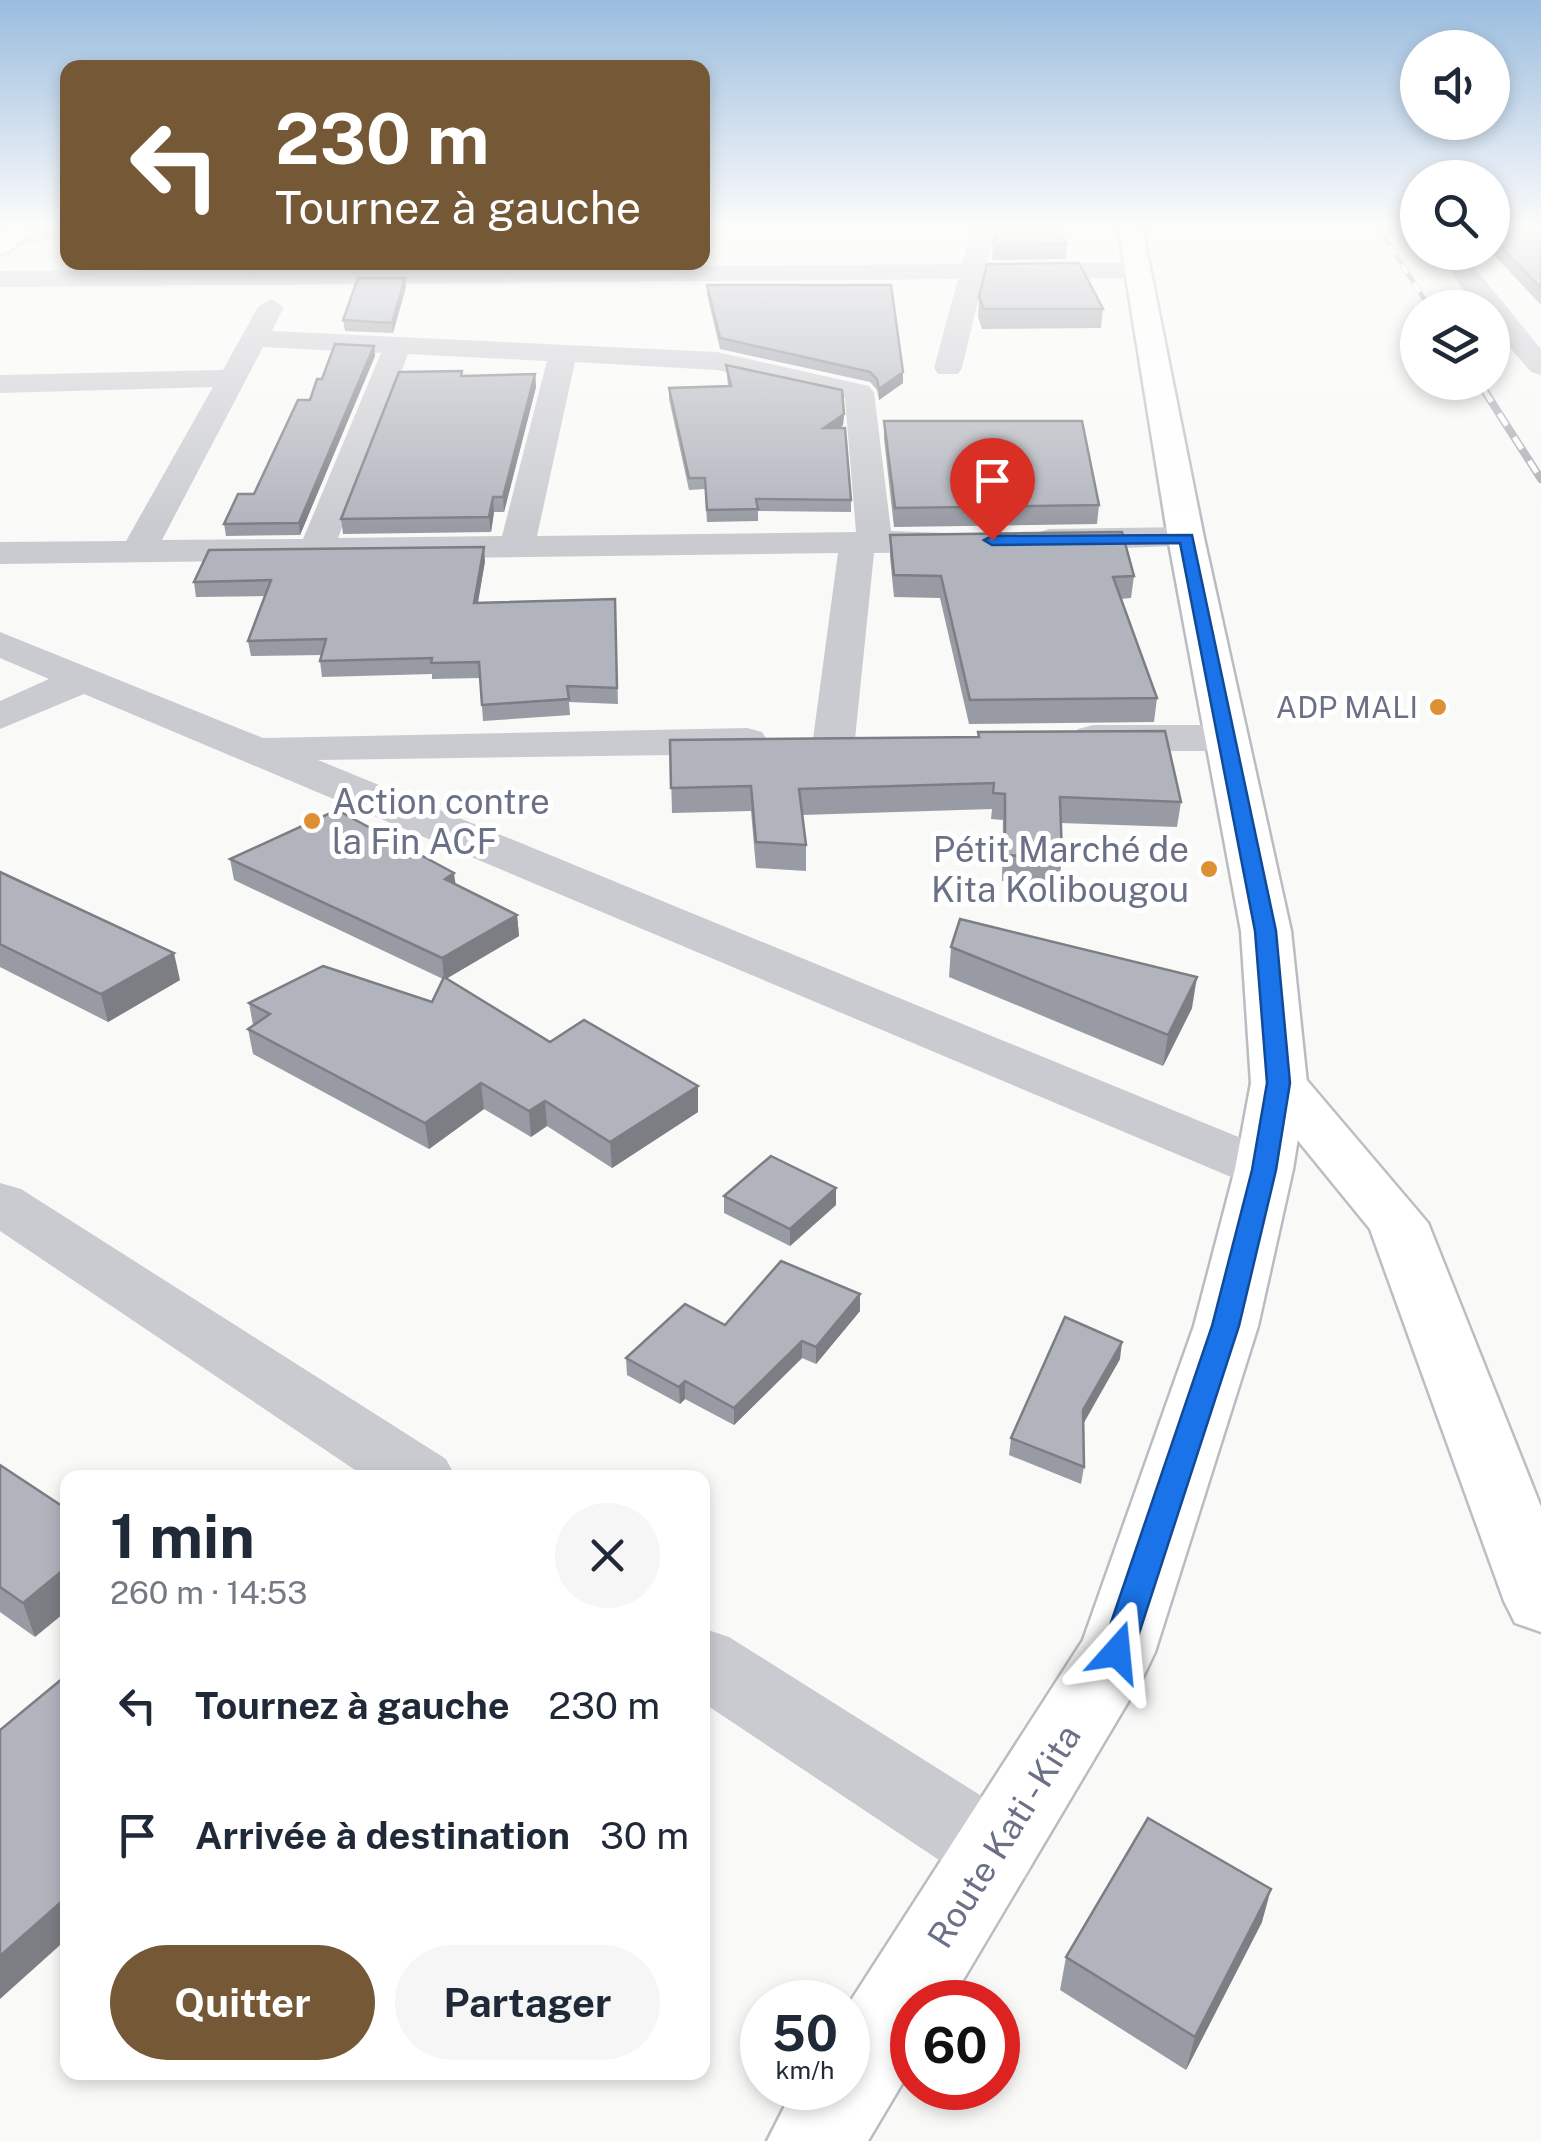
<!DOCTYPE html>
<html lang="fr">
<head>
<meta charset="utf-8">
<style>
  body { margin:0; font-family:"Public Sans",sans-serif; background:#f6f6f7; color:#1f2937; height:100vh; display:flex; flex-direction:column; font-size:38px; white-space:nowrap }
  * { box-sizing:border-box; margin:0 }
  p { font-size:32px; color:#747a83 }
  .icon { flex:none; width:55px; height:55px; fill:none; stroke:currentColor; stroke-width:2; stroke-linecap:round; stroke-linejoin:round }
  .map { position:relative; flex:1; overflow:hidden }
  .panel { position:absolute; left:60px; top:1470px; width:650px; height:610px; display:flex; flex-direction:column; background:#fff; border-radius:20px; box-shadow:0 5px 15px #0003 }
  .panel>* { flex:none }
  .banner { position:absolute; left:60px; top:60px; width:650px; height:210px; border-radius:20px; box-shadow:0 5px 15px #0003; background:#755835; color:#fff; overflow:hidden }
  .controls { position:absolute; left:1400px; top:30px; display:grid; gap:20px }
  .controls a { display:grid; place-items:center; width:110px; height:110px; border-radius:50%; background:#fff; box-shadow:0 5px 15px #0003; font-size:50px }
  .speed { position:absolute; left:740px; top:1980px; display:flex; gap:20px; font-size:50px; font-weight:700; text-align:center }
  .speed>* { display:grid; place-content:center; width:130px; height:130px; border-radius:50%; background:#fff; box-shadow:0 5px 15px #0003; line-height:1 }
  .speed small { font-size:25px; font-weight:400 }
  .speed .limit { border:15px solid #d22; background:#fff; color:#111 }
  .pin { position:absolute; display:grid; place-items:center; width:85px; height:85px; color:#fff; margin:-102px -42px; border-radius:50% 50% 50% 0; rotate:-45deg; box-shadow:0 0 10px #0007 }
  .pin .icon { rotate:45deg }
  .me { position:absolute; width:110px; margin:-55px; rotate:18deg; stroke-linejoin:round; filter:drop-shadow(0 0 8px #0008) }
  .turn { display:flex; align-items:center; gap:35px; height:210px; padding:0 50px; font-size:45px }
  .turn .icon { width:130px; height:130px; stroke-width:2.5 }
  .turn b { display:block; font-size:70px; line-height:85px }
  .round { display:grid; place-items:center; flex:none; width:105px; height:105px; border-radius:52px; background:#f6f6f7 }
  .head { display:flex; align-items:center; justify-content:space-between; height:170px; padding:0 50px }
  h1 { font-size:60px; font-weight:700; line-height:75px }
  .button { display:flex; gap:20px; margin-top:auto; padding:20px 50px }
  .button a { flex:1; height:115px; border-radius:60px; background:#755835; color:#fff; font-size:40px; font-weight:700; line-height:115px; text-align:center }
  .button a+a { background:#f6f6f7; color:#1f2937 }
  ul { padding:0; list-style:none }
  li { display:flex; align-items:center; gap:30px; height:130px; padding:0 50px }
  li div { flex:1 }
  li b { display:block; font-size:38px }
  li em { font-style:normal }
  .map>svg:first-child { display:block }
  .lines { fill:none; stroke-linecap:round; stroke-linejoin:round }
  .secondary-casing { stroke:#bcbec4; stroke-width:5 }
  .primary-casing { stroke:#bbbcc2; stroke-width:5 }
  .street { fill:#cacbd0; fill-rule:evenodd }
  .secondary { fill:#fff; fill-rule:evenodd }
  .primary { fill:#fff; fill-rule:evenodd }
  .rail-far1-casing { stroke:#aaacb4; stroke-width:5 }
  .rail-casing { stroke:#aaacb4; stroke-width:8 }
  .rail-far1 { stroke:#fff; stroke-width:4; stroke-dasharray:11; stroke-linecap:butt }
  .rail { stroke:#fff; stroke-width:5; stroke-dasharray:14; stroke-linecap:butt }
  .wall { fill:#989ba3 }
  .shaded-wall { fill:#7c7e84 }
  .building { fill:#b1b4bd; stroke:#7c7e84; stroke-width:2.5 }
  .route { fill:#1a73e8; stroke:#114b97; stroke-width:2.5 }
  .poi-dot { fill:#de9133; stroke:#fff; stroke-width:4 }
  .labels { text-anchor:middle; dominant-baseline:central; stroke-width:10; stroke-linejoin:round; paint-order:stroke }
  .far-poi-label { font-size:30px; fill:#6a7187; stroke:#fff; text-anchor:end }
  .poi-label { font-size:35px; fill:#6a7187; stroke:#fff; text-anchor:start }
  .street-label { font-size:35px; fill:#6a7187; stroke:#fff }
</style>
</head>
<body>
<div class="map">
<svg width="1541" height="2141" viewBox="0 0 1541 2141">
  <rect width="100%" height="100%" fill="#f9f9f7"/>
  <g class="lines">
    <g class="secondary-casing">
      <g id="secondary">
        <path d="M7,227H33L9,252L0,254V234Z"/>
        <path d="M1279,1066L1299,1071L1428,1223L1541,1507V1632L1515,1623L1504,1601L1370,1229L1251,1083L1259,1071Z"/>
      </g>
    </g>
    <g class="primary-casing">
      <path id="primary" d="M1118,227H1142L1204,538L1291,931L1307,1083L1293,1169L1258,1326L1155,1652L1144,1675L950,2002H912V2067L868,2141H767L794,2088H848V2005L1083,1640L1194,1326L1235,1169L1251,1083L1241,931L1168,538Z"/>
    </g>
    <g class="street">
      <path d="M40,227H68V234L0,251V239Z"/>
      <path d="M972,227H996L987,264L1138,262L1151,270L1138,278L983,279L962,368L958,374H938L934,368L958,279L0,287V271L962,264Z"/>
      <path d="M1437,252H1462L1541,349V375L1531,372L1492,327V308H1476Z"/>
      <path d="M271,299L284,307L272,331L717,352L869,386L874,392L891,531L975,534L981,541L975,548L963,552L874,553L855,739L849,748L834,752L819,748L813,739L838,553L0,564V542L126,541L213,387L0,393V375L223,370L258,307ZM263,347L381,353L303,539L162,540ZM408,354L547,361L502,536L338,538ZM575,362L717,370L845,398L856,532L537,536Z"/>
      <path d="M1186,527L1198,531L1204,538L1198,545L1049,551L1037,547L1031,540L1037,533L1049,529Z"/>
      <path d="M0,632L263,738L747,728L762,732L768,741L762,750L747,754L318,760L1285,1156L1293,1169L1285,1182L1264,1188L1243,1182L84,694L0,729V701L49,679L0,658Z"/>
      <path d="M1093,725H1227L1242,729L1248,738L1242,747L1227,751H1093L1078,747L1072,738L1078,729Z"/>
      <path d="M0,1183L21,1189L446,1459L456,1478H367L0,1231Z"/>
      <path d="M702,1628L729,1637L1026,1824L1038,1851L1026,1878L996,1890L966,1878L702,1702Z"/>
    </g>
    <use href="#secondary" class="secondary"/>
    <use href="#primary" class="primary"/>
    <g class="rail-far1-casing">
      <g id="rail-far1">
        <path d="M1378,227L1430,308"/>
        <path d="M1479,382L1486,393"/>
      </g>
    </g>
    <g class="rail-casing">
      <path id="rail" d="M1484,390L1541,479"/>
    </g>
    <use href="#rail-far1" class="rail-far1"/>
    <use href="#rail" class="rail"/>
  </g>
  <g class="wall">
    <path d="M1492,227H1541V305L1491,252H1492V237L1496,234L1492,230Z"/>
    <path d="M1004,230L1067,244L1066,259L992,260L993,245Z"/>
    <path d="M707,285L903,383L879,400L877,390L870,382L720,349L707,295Z"/>
    <path d="M406,287L393,333L345,331L343,320Z"/>
    <path d="M979,297L1103,309L1101,328L982,329L978,317Z"/>
    <path d="M374,346L375,356L300,535L226,536L224,524L254,494L322,379Z"/>
    <path d="M726,365L844,414L843,425L840,428L851,500V512L758,511V521L707,522L705,489L689,490L669,399V388L728,386Z"/>
    <path d="M535,374L536,387L504,512H494L491,532L343,534L341,519L462,376Z"/>
    <path d="M884,421L1099,505L1097,524L894,527L884,439Z"/>
    <path d="M890,535L1134,576L1131,598L1120,599L1157,698L1154,722L969,724L940,598L894,597L890,557Z"/>
    <path d="M485,561L478,603L615,599L618,704L569,702L570,715L483,721L480,678L432,679V674L322,677L320,661L321,655L251,656L248,641L265,596L196,597L194,582Z"/>
    <path d="M978,732L1181,802L1177,827L1061,823L1062,858L1059,884L1002,881L1003,820L991,819L992,809L802,815L806,845V871L756,868L751,811L672,813L670,740L978,737Z"/>
    <path d="M230,859L455,884L517,915L519,936L446,979L550,1042L698,1086V1112L612,1168L547,1126L531,1137L484,1109L429,1149L253,1054L248,1029L253,1025L249,1003L432,1002L443,979L234,880Z"/>
    <path d="M0,872L180,980L108,1022L0,967Z"/>
    <path d="M951,947L1192,1008L1163,1066L949,977Z"/>
    <path d="M724,1196L836,1205L790,1246L724,1213Z"/>
    <path d="M860,1294V1311L816,1364L802,1358L734,1425L685,1399L680,1404L627,1375L626,1358L725,1325Z"/>
    <path d="M1120,1359L1083,1423L1084,1467L1081,1484L1009,1455L1011,1438Z"/>
    <path d="M0,1465L35,1637L0,1612Z"/>
    <path d="M1262,1922L1186,2070L1060,1990L1066,1957Z"/>
  </g>
  <g class="shaded-wall">
    <path d="M405,278L406,287L393,333L392,323Z"/>
    <path d="M374,346L375,356L300,535L299,523Z"/>
    <path d="M903,372V383L879,400V389Z"/>
    <path d="M535,374L536,387L504,512L503,497Z"/>
    <path d="M844,414L843,425L824,439V428Z"/>
    <path d="M493,497L494,512L491,532L489,517Z"/>
    <path d="M484,547L485,561L475,618L474,603Z"/>
    <path d="M454,873L457,894L445,879Z"/>
    <path d="M517,915L519,936L444,980L442,958Z"/>
    <path d="M174,953L180,980L108,1022L101,994Z"/>
    <path d="M1197,977L1192,1008L1163,1066L1168,1035Z"/>
    <path d="M481,1083L484,1109L429,1149L425,1123Z"/>
    <path d="M698,1086V1112L612,1168L610,1142Z"/>
    <path d="M545,1101L547,1126L531,1137L529,1111Z"/>
    <path d="M836,1188V1205L790,1246V1229Z"/>
    <path d="M860,1294V1311L816,1364V1347Z"/>
    <path d="M802,1341V1358L734,1425V1408Z"/>
    <path d="M1122,1342L1120,1359L1081,1428L1083,1410Z"/>
    <path d="M685,1381V1399L680,1404L679,1387Z"/>
    <path d="M68,1566V1610L35,1637L23,1603Z"/>
    <path d="M1271,1889L1262,1922L1186,2070L1195,2037Z"/>
    <path d="M68,1896V1938L0,1999V1956Z"/>
  </g>
  <g class="building">
    <path d="M1005,227H1058L1067,244L993,245L996,230H1004Z"/>
    <path d="M1503,227H1541V288L1492,237Z"/>
    <path d="M1079,263L1103,309H984L979,297L987,264Z"/>
    <path d="M358,278H405L392,323L343,320Z"/>
    <path d="M707,285H891L903,372L879,389L877,379L870,372L720,338Z"/>
    <path d="M335,344L374,346L299,523L224,524L238,494H254L298,400H310L317,379H322Z"/>
    <path d="M726,365L842,390L844,414L824,428H845L851,500L756,499L758,509L707,510L705,478H689L669,388L731,386Z"/>
    <path d="M462,371L461,376L535,374L503,497H493L489,517L341,519L399,372Z"/>
    <path d="M884,421H1082L1099,505L895,508Z"/>
    <path d="M1122,532L1134,576L1113,577L1157,698L970,700L941,576L894,575L890,535Z"/>
    <path d="M484,547L474,603L615,599L617,688L567,686L569,699L482,705L479,662L431,663L432,658L320,661L326,639L248,641L271,580L194,582L209,550Z"/>
    <path d="M1165,731L1181,802L1060,797L1062,858L1005,855V794L993,793L994,783L799,789L806,845L756,842L751,786L671,788L670,740L979,737L978,732Z"/>
    <path d="M337,810L454,873L445,879L517,915L442,958L230,859Z"/>
    <path d="M0,872L174,953L101,994L0,944Z"/>
    <path d="M960,919L1197,977L1168,1035L951,947Z"/>
    <path d="M323,966L432,1002L444,977L550,1042L584,1020L698,1086L610,1142L545,1101L529,1111L481,1083L425,1123L248,1029L270,1014L249,1003Z"/>
    <path d="M771,1156L836,1188L790,1229L724,1196Z"/>
    <path d="M781,1261L860,1294L816,1347L802,1341L734,1408L685,1381L679,1387L626,1358L685,1304L725,1325Z"/>
    <path d="M1065,1317L1122,1342L1083,1410L1084,1467L1011,1438Z"/>
    <path d="M0,1465L68,1510V1566L23,1603L0,1587Z"/>
    <path d="M68,1674V1896L0,1956V1730Z"/>
    <path d="M1148,1818L1271,1889L1195,2037L1066,1957Z"/>
  </g>
  <linearGradient id="sky" x2="0" y2="1"><stop stop-color="#9abcde"/><stop offset="0.43" stop-color="#fcfcfb"/><stop offset="1" stop-color="#fcfcfb" stop-opacity="0"/></linearGradient>
  <rect width="1541" height="527" fill="url(#sky)"/>
  <path class="route" d="M1192,535L1276,931L1290,1083L1276,1170L1239,1326L1133,1652L1128,1662L1117,1666L1106,1662L1101,1652L1212,1326L1252,1170L1267,1083L1255,931L1180,543L992,545L984,540L992,536Z"/>
  <g class="poi-dot">
    <circle cx="1438" cy="707" r="10"/>
    <circle cx="312" cy="821" r="10"/>
    <circle cx="1209" cy="869" r="10"/>
  </g>
  <g class="labels">
    <g class="far-poi-label">
      <text x="1418" y="707">ADP MALI</text>
    </g>
    <g class="poi-label">
      <text x="332" y="801">Action contre<tspan x="332" dy="40">la Fin ACF</tspan></text>
      <text x="1189" y="849" text-anchor="end">Pétit Marché de<tspan x="1189" dy="40">Kita Kolibougou</tspan></text>
    </g>
    <g class="street-label">
      <text transform="translate(1004 1836) rotate(-58)">Route Kati - Kita</text>
    </g>
  </g>
</svg>
<div class="controls">
<a><svg class="icon" aria-label="sound" viewBox="0 0 24 24"><path d="M4 9h4l5-4v14l-5-4H4zM17 9q2 3 0 6"/></svg></a>
<a><svg class="icon" aria-label="search" viewBox="0 0 24 24"><circle cx="10" cy="10" r="6"/><path d="M15 15l6 6"/></svg></a>
<a><svg class="icon" aria-label="layers" viewBox="0 0 24 24"><path d="M12 4l9 5-9 5-9-5zM3 14l9 5 9-5"/></svg></a>
</div>
<div class="speed"><div>50<small>km/h</small></div><div class="limit">60</div></div>
<div class="pin" style="left:992px;top:540px;background:#d93025"><svg class="icon" aria-label="arrive" viewBox="0 0 24 24"><path d="M6 21V4h12l-3 4 3 4H6"/></svg></div>
<svg class="me" style="left:1117px;top:1652px" viewBox="-20 -20 40 40"><path d="M0-17L14 15 0 8-14 15z" fill="#1a73e8" stroke="#fff" stroke-width="4"/></svg>
<div class="banner">
<div class="turn"><svg class="icon" aria-label="left" viewBox="0 0 24 24"><path d="M17 20v-9H6M10 6l-5 5 5 5"/></svg><div><b>230 m</b>Tournez à gauche</div></div>
</div>
<section class="panel">
<div class="head"><div><h1>1 min</h1><p>260 m · 14:53</p></div><a class="round"><svg class="icon" aria-label="close" viewBox="0 0 24 24"><path d="M6 6l12 12M18 6L6 18"/></svg></a></div>
<ul>
<li><svg class="icon" aria-label="left" viewBox="0 0 24 24"><path d="M17 20v-9H6M10 6l-5 5 5 5"/></svg><div><b>Tournez à gauche</b></div><em>230 m</em></li>
<li><svg class="icon" aria-label="arrive" viewBox="0 0 24 24"><path d="M6 21V4h12l-3 4 3 4H6"/></svg><div><b>Arrivée à destination</b></div><em>30 m</em></li>
</ul>
<div class="button"><a>Quitter</a><a>Partager</a></div>
</section>
</div>
</body>
</html>
